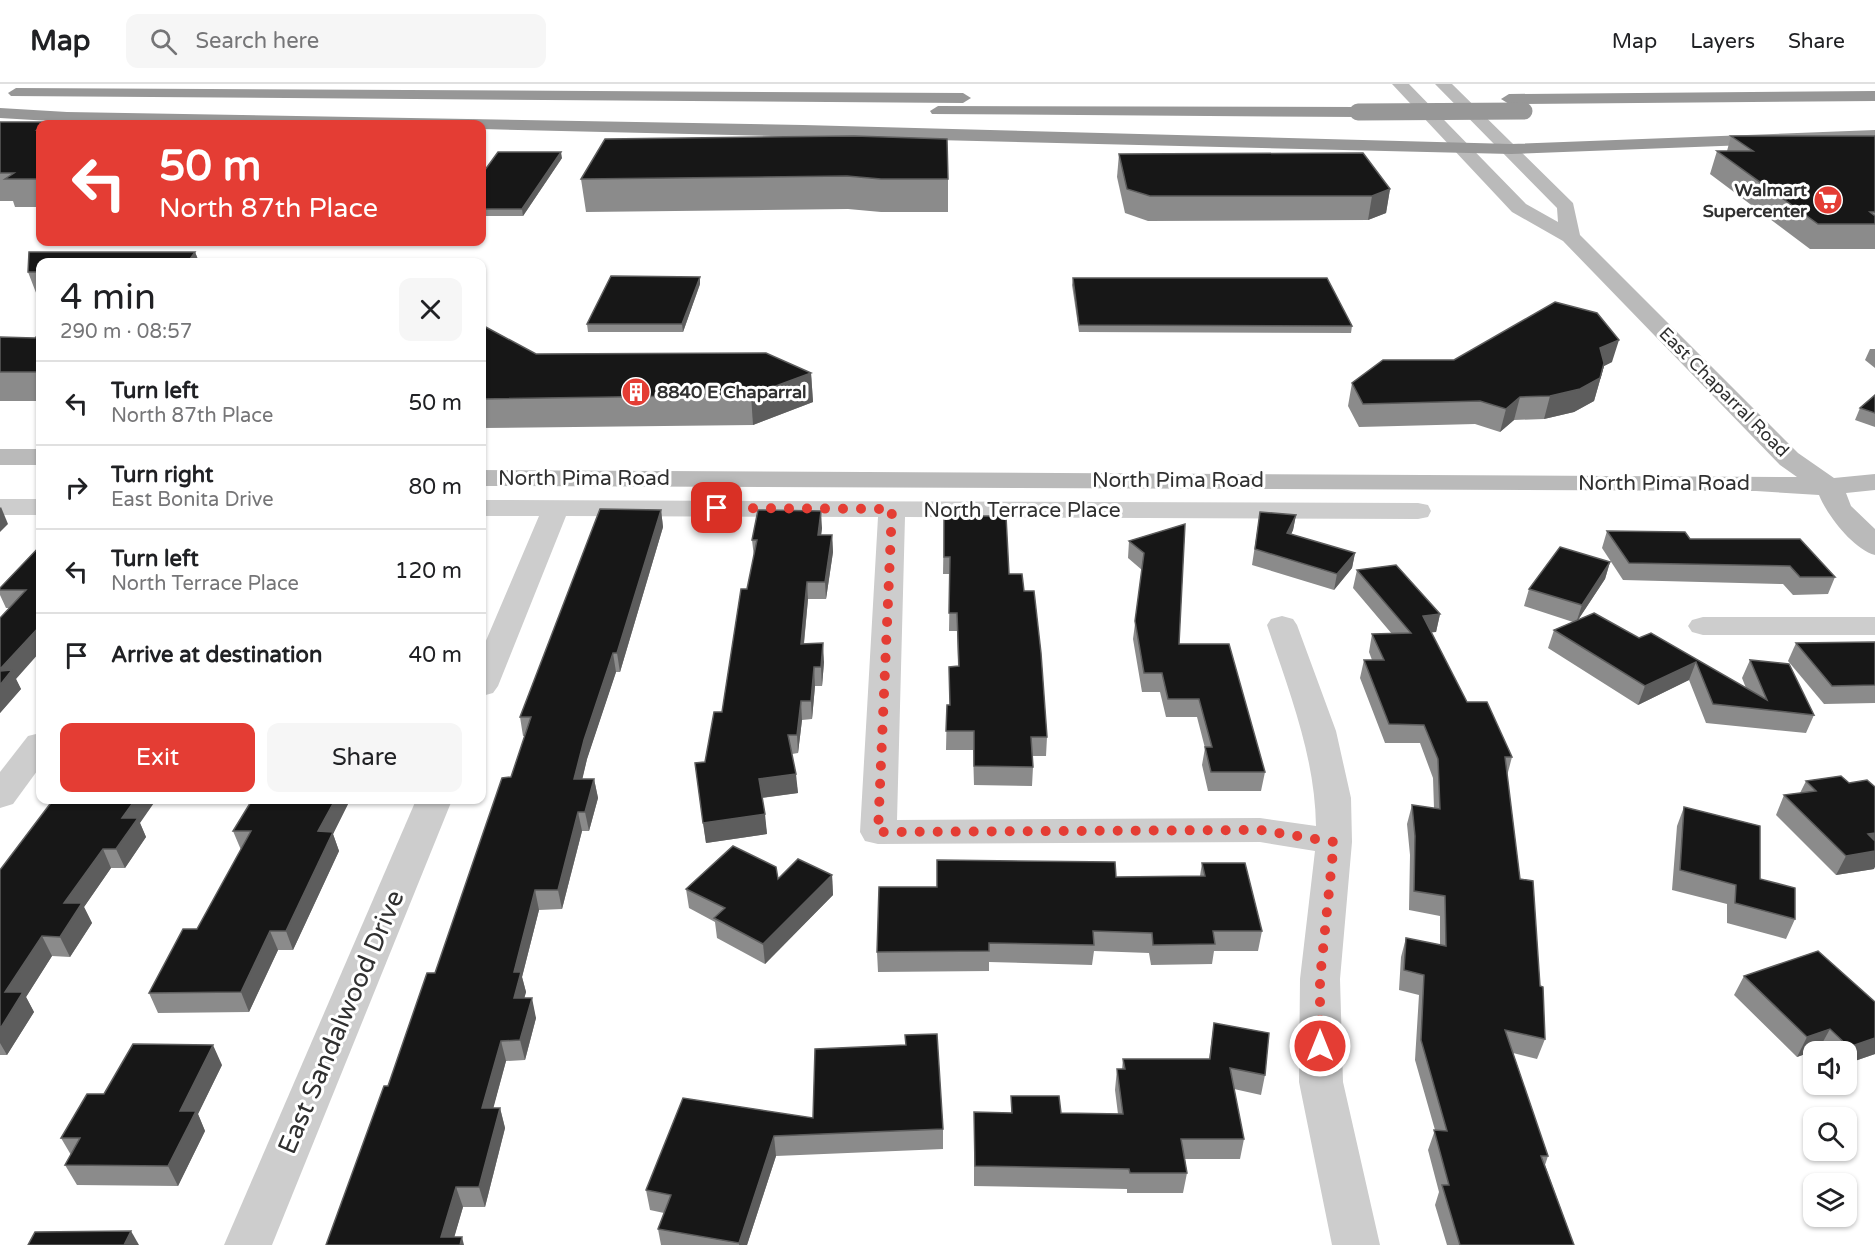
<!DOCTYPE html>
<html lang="en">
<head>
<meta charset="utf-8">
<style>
  body { margin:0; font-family:"Varela Round",sans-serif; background:#f6f6f6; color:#202124; height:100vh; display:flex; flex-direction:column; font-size:22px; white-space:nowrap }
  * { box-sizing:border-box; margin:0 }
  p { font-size:20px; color:#757577 }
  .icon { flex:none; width:33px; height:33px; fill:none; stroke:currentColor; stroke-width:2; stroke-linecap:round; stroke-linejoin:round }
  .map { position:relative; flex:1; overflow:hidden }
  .details { position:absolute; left:36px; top:174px; width:450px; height:546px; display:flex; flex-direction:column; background:#fff; border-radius:12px; box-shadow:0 2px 4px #0004 }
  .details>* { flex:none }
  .guide { position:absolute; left:36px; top:36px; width:450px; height:126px; border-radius:12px; box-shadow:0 2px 4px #0004; background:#e43d34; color:#fff; overflow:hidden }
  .tools { position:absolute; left:1803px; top:957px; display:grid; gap:12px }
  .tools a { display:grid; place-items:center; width:54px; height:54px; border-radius:12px; background:#fff; box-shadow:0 2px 4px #0004; font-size:30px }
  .pin { position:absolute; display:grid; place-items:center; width:51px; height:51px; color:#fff; margin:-26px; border-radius:12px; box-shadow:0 3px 9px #0006 }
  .me { position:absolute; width:66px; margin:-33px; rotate:0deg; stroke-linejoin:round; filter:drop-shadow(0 0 4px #0008) }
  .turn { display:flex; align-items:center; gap:21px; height:126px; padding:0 24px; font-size:27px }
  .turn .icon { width:78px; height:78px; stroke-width:2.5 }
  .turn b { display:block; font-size:42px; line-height:51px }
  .round { display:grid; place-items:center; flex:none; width:63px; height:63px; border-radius:12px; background:#f6f6f6 }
  .head { display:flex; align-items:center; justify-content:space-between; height:102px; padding:0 24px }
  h1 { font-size:36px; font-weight:600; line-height:45px }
  .button { display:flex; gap:12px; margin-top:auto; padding:12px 24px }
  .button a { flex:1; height:69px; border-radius:12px; background:#e43d34; color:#fff; font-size:24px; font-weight:600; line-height:69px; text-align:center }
  .button a+a { background:#f6f6f6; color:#202124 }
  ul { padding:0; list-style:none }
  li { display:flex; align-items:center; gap:18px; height:84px; padding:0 24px; border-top:2px solid #e0e0e0 }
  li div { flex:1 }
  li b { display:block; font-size:22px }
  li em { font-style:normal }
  header { display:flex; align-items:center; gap:36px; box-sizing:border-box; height:84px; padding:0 30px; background:#fff; border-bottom:2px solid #e0e0e0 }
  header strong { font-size:28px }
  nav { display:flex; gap:33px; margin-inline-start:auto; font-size:21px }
  .search { width:420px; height:54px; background:#f6f6f6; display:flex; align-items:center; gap:15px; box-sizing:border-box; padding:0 21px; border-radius:12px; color:#757577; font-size:22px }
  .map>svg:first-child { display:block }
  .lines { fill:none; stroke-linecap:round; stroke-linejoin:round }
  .minor { fill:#cdcdcd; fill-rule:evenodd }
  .secondary { fill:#bababa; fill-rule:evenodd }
  .motorway { fill:#979797; fill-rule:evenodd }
  .motorway-bridge { stroke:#979797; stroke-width:17 }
  .wall { fill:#8b8b8b }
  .shaded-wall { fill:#5d5d5d }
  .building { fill:#171717; stroke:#5d5d5d; stroke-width:1.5 }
  .route { stroke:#e43d34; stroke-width:10; stroke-dasharray:0 18 }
  .labels { text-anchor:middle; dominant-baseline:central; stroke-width:6; stroke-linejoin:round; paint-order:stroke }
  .far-poi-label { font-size:18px; font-weight:bold; fill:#303030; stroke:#fff; text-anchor:end }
  .far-street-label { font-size:18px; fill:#303030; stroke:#fff }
  .street-label { font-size:21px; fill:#303030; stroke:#fff }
  .near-street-label { font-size:26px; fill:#303030; stroke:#fff }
</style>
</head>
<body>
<header>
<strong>Map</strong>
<div class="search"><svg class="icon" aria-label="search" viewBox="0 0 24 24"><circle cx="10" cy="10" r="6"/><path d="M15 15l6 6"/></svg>Search here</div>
<nav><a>Map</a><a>Layers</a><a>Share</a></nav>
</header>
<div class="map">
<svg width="1875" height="1161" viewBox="0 0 1875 1161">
  <rect width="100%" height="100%" fill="#fff"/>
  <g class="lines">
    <g class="minor">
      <rect x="0" y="415" width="40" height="16"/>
      <path d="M482,416L1418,419L1428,421L1431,427L1428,433L1418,435L905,433L897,736L1260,734L1316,742C1315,672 1289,607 1267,541L1271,535L1282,532L1293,535L1297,541L1336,647L1351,714L1352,758L1340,895L1343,998L1380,1161H1332L1299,998L1300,895L1315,767L1260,758L878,760L865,757L860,748L878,433L566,432L498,602L493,609L482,612V566L539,432H482Z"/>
      <path d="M1703,533H1875V551H1703L1692,548L1688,542L1692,536Z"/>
      <path d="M40,649V683L13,720L0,724V688L28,652Z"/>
      <path d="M416,716H452L272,1161H224Z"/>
    </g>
    <g class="secondary">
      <path d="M1392,0H1409L1526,120L1558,138L1557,124L1435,0H1452L1573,119L1580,151L1798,369L1834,394L1875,390V406L1846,409L1851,422L1875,445V471C1853,465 1827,431 1819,411L1756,407L482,402V386L1797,393L1780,381L1563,157L1512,128Z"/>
      <rect x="0" y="365" width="40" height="16"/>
    </g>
    <g class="motorway">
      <path d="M16,4L963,9L971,14L963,19L11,12L8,9Z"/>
      <path d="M1875,7V17L1509,20L1501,15L1509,10Z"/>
      <path d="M938,22L1358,23L1366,28L1358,33L932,30L930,27Z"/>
      <path d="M0,24L67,28L803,41L1511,60L1875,46V56L1511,70L482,45V40L67,38L0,34Z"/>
    </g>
    <path class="motorway-bridge" d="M1358,28L1524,27"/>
  </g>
  <g class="wall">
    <path d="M0,38L40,40V123H15L13,117H0Z"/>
    <path d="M1731,52H1875V165H1810L1710,90L1717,67H1727Z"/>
    <path d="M605,55L948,95V128H881L848,125L586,128L581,95Z"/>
    <path d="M1119,70L1390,105L1386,129L1368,136L1148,137L1125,129L1117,93Z"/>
    <path d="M562,74L523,132H482V90Z"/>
    <path d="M29,168H195L199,178H40V214H38L28,188Z"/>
    <path d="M1073,194L1352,242L1351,249L1079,248L1072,201Z"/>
    <path d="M700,200L683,248H588L587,240Z"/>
    <path d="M482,241L536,270L811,289L813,318L753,341L482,344Z"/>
    <path d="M40,249V317H0V253L35,254Z"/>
    <path d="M1870,265H1875V284L1865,276Z"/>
    <path d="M1612,278L1604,282L1594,317L1574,328L1544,335L1514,336L1500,348L1475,340L1359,343L1348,322L1352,299Z"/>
    <path d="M1875,311V343L1855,336L1860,324Z"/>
    <path d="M661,426L663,443L620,588H616L587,675L582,695H594L598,714L589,747H582L562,825L539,826L522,893L526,908L524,914L536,934L525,976L506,977L493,1024H500L505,1044L485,1123H463L454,1153L326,1161L388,1002L435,889L511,693L525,652H523L520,633Z"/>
    <path d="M1260,428L1296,431L1293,446L1291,450L1355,469L1352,484L1334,506L1252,481Z"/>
    <path d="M944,432L1009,490L1024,507L1047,653L1046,672H1033V683L1032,702L974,701L973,666H946L947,621H950L949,583L958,582L957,547H949L950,490H943Z"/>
    <path d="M1185,440L1179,560L1265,688L1261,707H1208L1202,681L1205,664L1197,633H1166L1160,608H1142L1133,555L1142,486L1128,474L1129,457Z"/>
    <path d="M822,444L821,451H832L833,468L826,515H808L804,560L824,578L822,602H815L812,635L802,636L798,669L792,670L798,709L762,714L767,750L706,759L695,679L705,678L722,628L754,473L752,456Z"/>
    <path d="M1607,447L1690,455L1835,493L1828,510L1793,511L1783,500L1623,496L1602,464Z"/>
    <path d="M40,462L16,595L21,605L0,629V534L10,524H6L0,511V504Z"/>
    <path d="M1610,478L1605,495L1578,536L1639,554L1651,549L1746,604L1742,594L1750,576L1814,631L1806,649L1706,639L1689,596L1638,621L1548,564L1554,546L1573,538L1524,522L1529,505Z"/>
    <path d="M1357,486L1440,530L1436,548H1431L1467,618L1512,673L1507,692L1520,795L1540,902L1545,955L1537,975L1513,969L1548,1072L1545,1081L1574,1161H1447L1435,1121L1439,1108L1428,1066L1435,1046L1415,976L1419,911L1399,906L1401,873L1406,854L1440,861V832L1409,826L1410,771L1407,740L1412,721L1434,724L1433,694L1420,659H1385L1360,594L1364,576H1372L1369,568L1372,550H1392L1353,504Z"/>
    <path d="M1875,558V619L1824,620L1788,577L1796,559Z"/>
    <path d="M1841,692L1874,785L1836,791L1776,731L1784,711L1800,709L1806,697Z"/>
    <path d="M252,716H350L333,750L339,767L293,866H278L249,928L158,929L149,909L197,845L241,766L233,747Z"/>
    <path d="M1684,723L1760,795L1795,835L1786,855L1727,839V820L1672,806L1677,742Z"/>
    <path d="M140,739L146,753L125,784H111L84,823L92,839L70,873L52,872L26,913L34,928L7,971H0V786Z"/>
    <path d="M1202,779L1262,847L1258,867H1214L1212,880L1151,881L1149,869L1094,867L1092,881L989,878V887L878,888L877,868L1116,793L1200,792Z"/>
    <path d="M832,791L833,811L765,880L717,854L715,838L689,824L686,805L778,795Z"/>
    <path d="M1744,892L1875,918V970L1846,980V968H1822L1819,965L1797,973L1734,911Z"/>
    <path d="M1214,939L1265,991L1261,1011L1234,1005L1244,1055L1240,1075H1185L1187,1089L1183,1109H1127V1105L974,1102V1028L1011,1029V1012L1061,1029L1118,1030L1115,1006L1117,985H1122L1123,975H1209Z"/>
    <path d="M222,981L198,1030L205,1047L178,1102L77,1101L65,1081L71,1071L61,1054L104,1010Z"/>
    <path d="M813,1034L943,1045V1065L776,1072L747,1161H661L658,1145L664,1129L650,1126L646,1106Z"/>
  </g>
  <g class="shaded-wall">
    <path d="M561,68L562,74L523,132L522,125Z"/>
    <path d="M1390,105L1386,129L1368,136L1372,112Z"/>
    <path d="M195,168L199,178H188Z"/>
    <path d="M700,193V200L683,248L682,240Z"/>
    <path d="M1619,256L1612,278L1604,282L1594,317L1574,328L1544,335L1550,312L1600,264Z"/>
    <path d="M811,289L813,318L753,341L751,311Z"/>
    <path d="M1520,313L1514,336L1500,348L1506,325Z"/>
    <path d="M1,423L8,440L0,448V424Z"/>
    <path d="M661,426L663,443L620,588L617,569Z"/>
    <path d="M821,427L822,444L819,468L818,451Z"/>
    <path d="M1296,431L1293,446L1285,464L1287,449Z"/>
    <path d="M832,451L833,468L826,515L825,498Z"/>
    <path d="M1355,469L1352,484L1334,506L1337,490Z"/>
    <path d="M1610,478L1605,495L1576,539L1582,521Z"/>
    <path d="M807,498L808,515L802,578L801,560Z"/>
    <path d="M1440,530L1436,548L1418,550L1423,532Z"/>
    <path d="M40,542V568L16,595L21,605L0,629V585Z"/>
    <path d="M823,559L824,578L822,602L821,583Z"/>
    <path d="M613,569L616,588L587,675L578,714L574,695L584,656Z"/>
    <path d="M1696,578L1689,596L1638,621L1645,602Z"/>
    <path d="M814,583L815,602L812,635L811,617Z"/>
    <path d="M801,617L802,636L798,669L797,651Z"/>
    <path d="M796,690L798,709L760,714L759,695Z"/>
    <path d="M594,695L598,714L589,747L585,728Z"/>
    <path d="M135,716H156L140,739L146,753L125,784L116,765L122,734Z"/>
    <path d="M335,716H350L333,750L339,767L293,866L286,847L318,747Z"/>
    <path d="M578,728L582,747L562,825L558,806Z"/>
    <path d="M765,730L767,750L706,759L703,739Z"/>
    <path d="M1875,749V766L1868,750Z"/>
    <path d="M103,765L111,784L84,823L92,839L70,873L60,853L64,819Z"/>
    <path d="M1875,767V783L1874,785L1836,791L1846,772Z"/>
    <path d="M832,791L833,811L765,880L763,860Z"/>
    <path d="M535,806L539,826L522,893L526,908L519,934L514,914V888Z"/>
    <path d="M270,847L278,866L249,928L241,908Z"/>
    <path d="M42,852L52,872L26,913L34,928L7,971L0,959V945L5,908Z"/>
    <path d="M532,914L536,934L525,976L520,956Z"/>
    <path d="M1830,945L1819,965L1797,973L1807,953Z"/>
    <path d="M1875,954V970L1846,980V968L1849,963Z"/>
    <path d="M501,957L506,977L488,1044L482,1024Z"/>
    <path d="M213,961L222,981L198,1030L205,1047L178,1102L168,1082L180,1027Z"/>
    <path d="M500,1024L505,1044L485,1123L479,1103Z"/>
    <path d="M774,1052L776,1072L747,1161H739V1159Z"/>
    <path d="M456,1103L463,1123L452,1161L441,1153Z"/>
    <path d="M131,1147L139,1161H124Z"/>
    <path d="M462,1153L464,1161H460Z"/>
  </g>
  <g class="building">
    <path d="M0,38H51L46,40H40V44L37,46H40V95H5L14,89H0Z"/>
    <path d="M854,52L947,55L948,95H881L847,92L581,95L605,55Z"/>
    <path d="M1731,52H1875V128H1870L1875,132V140H1818L1717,67H1753Z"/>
    <path d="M498,68H561L522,125H482V90Z"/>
    <path d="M1363,69L1390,105L1372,112H1150L1127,105L1119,70Z"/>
    <path d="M29,168H195L188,178H40V188H28Z"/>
    <path d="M611,192L700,193L682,240H587Z"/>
    <path d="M1073,194H1327L1352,242L1079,241Z"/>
    <path d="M1555,218L1597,229L1619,256L1600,264L1604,279L1600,294L1580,305L1550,312L1520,313L1506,325L1480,317L1363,320L1352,299L1383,276H1454Z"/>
    <path d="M482,241L536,270L766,269L811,289L751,311L482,315Z"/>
    <path d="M40,249V288H0V253L35,254Z"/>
    <path d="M1875,311V329L1860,324Z"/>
    <path d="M600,425L661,426L617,569H613L584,656L574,695H594L585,728H578L558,806H535L514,888H521L514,914H532L520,956L501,957L482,1024H500L479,1103H456L441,1153H462L460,1161H326L384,1002H388L427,889H435L502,694L511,693L531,633H520Z"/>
    <path d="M758,426L821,427L818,451H832L825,498H807L801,560L823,559L821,583H814L811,617H801L797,651H788L796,690L759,695L765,730L703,739L695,679L705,678L714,628H722L741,505H747L757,456H752Z"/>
    <path d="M1260,428L1296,431L1287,449L1355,469L1337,490L1255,465Z"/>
    <path d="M944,432H1006L1009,490H1022L1024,507H1034L1041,569L1047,653H1031L1033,683L974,682V647H946L947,621H950L949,583L959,582L957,529H949L950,473H944Z"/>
    <path d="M1185,440L1179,560H1229L1265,688H1211L1205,663H1212L1199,615H1168L1162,589H1144L1135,537L1144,469L1129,457Z"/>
    <path d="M1607,447L1685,448L1690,455H1800L1835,493H1800L1790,482L1629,479Z"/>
    <path d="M40,462V542L0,585V534L26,506H0V504Z"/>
    <path d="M1560,463L1610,478L1582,521L1529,505Z"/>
    <path d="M1396,481L1440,530L1423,532L1467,618H1487L1512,673H1505L1520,795L1533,797L1540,902L1543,903L1545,955L1505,946L1548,1072H1541L1574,1161H1460L1442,1101H1449L1434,1046L1447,1047L1421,956L1424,891L1404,886L1406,854L1446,862L1445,812L1414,807L1415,752L1412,721L1440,725L1438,675L1424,641L1389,640L1364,576H1384L1372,550L1411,549L1357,486Z"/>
    <path d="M1594,529L1639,554L1651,549L1767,616L1750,576L1789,580L1814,631L1713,620L1696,578L1645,602L1554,546Z"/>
    <path d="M1875,558V601L1832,602L1796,559Z"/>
    <path d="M12,586L0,601V587Z"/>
    <path d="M1841,692L1849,699L1867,696L1875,703V749L1868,750L1875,757V767L1846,772L1784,711L1816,707L1806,697Z"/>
    <path d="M53,716H135L122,734H138L116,765H103L64,819H82L60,853L42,852L5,908H23L0,945V786Z"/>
    <path d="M252,716H335L318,747L333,748L286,847H270L241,908L149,909L183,845H197L251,747H233Z"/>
    <path d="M1684,723L1760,742V795L1795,804V835L1735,819L1736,801L1680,786Z"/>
    <path d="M733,762L776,783L778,795L798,775L832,791L763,860L714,834L725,824L686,805Z"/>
    <path d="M937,776L1115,778L1116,793L1205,792L1202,779H1245L1262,847H1213L1215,860L1153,861L1152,849L1093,847L1094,861L989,859V867L877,868L879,803H937Z"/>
    <path d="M1818,867L1875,918V954L1849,963L1830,945L1807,953L1744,892Z"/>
    <path d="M1214,939L1269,949L1265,991L1230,984L1244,1055H1181L1187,1089H1130L1129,1085L975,1082L974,1028L1012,1029L1011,1012H1059L1061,1029L1123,1030L1117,985H1125L1123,975H1210Z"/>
    <path d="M937,950L943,1045L774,1052L739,1159L658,1145L671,1111L646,1106L683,1014L813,1034L815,965L906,961L905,951Z"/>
    <path d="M133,960L213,961L180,1027H196L168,1082L65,1081L80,1054H61L87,1010H104Z"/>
    <path d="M131,1147L124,1161H28L35,1148Z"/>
  </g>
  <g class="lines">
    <path class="route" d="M717,424L892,425L878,748L1260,746L1334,758L1320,895V962"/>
  </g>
  <defs>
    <g id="supermarket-disc" transform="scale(1.5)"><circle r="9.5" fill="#e43d34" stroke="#fff"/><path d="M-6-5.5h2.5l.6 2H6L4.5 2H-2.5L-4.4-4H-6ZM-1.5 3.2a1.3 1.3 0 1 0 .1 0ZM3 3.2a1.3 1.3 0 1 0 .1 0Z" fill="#fff"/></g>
    <g id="building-disc" transform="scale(1.5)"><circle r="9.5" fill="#e43d34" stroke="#fff"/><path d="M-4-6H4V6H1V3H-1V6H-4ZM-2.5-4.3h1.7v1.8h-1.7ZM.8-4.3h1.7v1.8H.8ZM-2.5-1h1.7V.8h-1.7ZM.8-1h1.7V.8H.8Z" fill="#fff"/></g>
  </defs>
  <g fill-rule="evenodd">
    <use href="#supermarket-disc" x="1828" y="116"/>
    <use href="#building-disc" x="636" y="308"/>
  </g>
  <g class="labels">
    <g class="far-poi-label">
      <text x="1807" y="106">Walmart<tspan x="1807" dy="21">Supercenter</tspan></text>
      <text x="657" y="308" text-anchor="start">8840 E Chaparral</text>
    </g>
    <g class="far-street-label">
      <text transform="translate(1724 308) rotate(45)">East Chaparral Road</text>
    </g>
    <g class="street-label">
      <text x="584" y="394">North Pima Road</text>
      <text x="1178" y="396">North Pima Road</text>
      <text x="1664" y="399">North Pima Road</text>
      <text x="1022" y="426">North Terrace Place</text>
    </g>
    <g class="near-street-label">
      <text transform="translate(341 938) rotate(-67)">East Sandalwood Drive</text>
    </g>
  </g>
</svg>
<div class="tools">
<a><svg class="icon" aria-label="sound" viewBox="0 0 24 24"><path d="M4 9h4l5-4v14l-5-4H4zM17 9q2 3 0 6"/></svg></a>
<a><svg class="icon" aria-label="search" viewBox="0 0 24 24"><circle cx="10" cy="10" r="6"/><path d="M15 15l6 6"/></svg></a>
<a><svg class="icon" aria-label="layers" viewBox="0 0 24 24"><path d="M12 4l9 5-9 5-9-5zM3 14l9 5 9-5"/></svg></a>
</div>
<div class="pin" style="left:717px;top:424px;background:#d93025"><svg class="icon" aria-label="arrive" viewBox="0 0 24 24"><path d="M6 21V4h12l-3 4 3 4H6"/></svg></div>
<svg class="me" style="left:1320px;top:962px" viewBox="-20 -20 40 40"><circle r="17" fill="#e43d34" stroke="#fff" stroke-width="3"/><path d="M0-11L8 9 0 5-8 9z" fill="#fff"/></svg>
<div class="guide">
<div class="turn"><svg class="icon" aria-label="left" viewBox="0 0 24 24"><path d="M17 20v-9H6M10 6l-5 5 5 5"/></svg><div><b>50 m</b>North 87th Place</div></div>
</div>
<section class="details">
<div class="head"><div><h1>4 min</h1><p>290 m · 08:57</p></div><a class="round"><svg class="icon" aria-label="close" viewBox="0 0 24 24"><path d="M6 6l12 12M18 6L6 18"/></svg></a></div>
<ul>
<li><svg class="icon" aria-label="left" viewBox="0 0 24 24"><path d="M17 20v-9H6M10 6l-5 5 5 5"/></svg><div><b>Turn left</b><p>North 87th Place</p></div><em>50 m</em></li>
<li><svg class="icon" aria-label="right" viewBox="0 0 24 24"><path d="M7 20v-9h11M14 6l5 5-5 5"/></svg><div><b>Turn right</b><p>East Bonita Drive</p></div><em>80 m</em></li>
<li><svg class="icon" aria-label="left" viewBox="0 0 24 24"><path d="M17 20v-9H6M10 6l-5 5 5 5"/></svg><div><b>Turn left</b><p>North Terrace Place</p></div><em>120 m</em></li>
<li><svg class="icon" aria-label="arrive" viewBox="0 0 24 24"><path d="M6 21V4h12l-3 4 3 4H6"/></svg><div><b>Arrive at destination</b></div><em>40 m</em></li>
</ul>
<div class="button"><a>Exit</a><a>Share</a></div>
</section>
</div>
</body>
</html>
